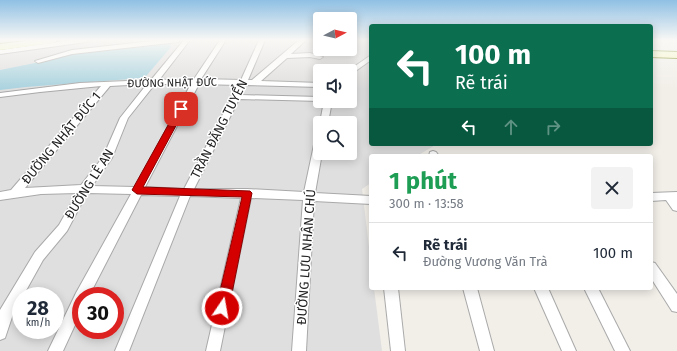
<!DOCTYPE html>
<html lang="vi">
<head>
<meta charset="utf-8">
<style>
  body { margin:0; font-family:"Fira Sans",sans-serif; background:#f2f2f3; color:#1f2937; height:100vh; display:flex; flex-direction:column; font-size:15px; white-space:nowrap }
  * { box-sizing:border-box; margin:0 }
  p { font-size:13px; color:#747a83 }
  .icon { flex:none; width:22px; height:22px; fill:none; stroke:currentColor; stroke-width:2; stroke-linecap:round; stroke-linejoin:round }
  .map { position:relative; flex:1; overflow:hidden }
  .side { position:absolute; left:369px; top:154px; width:284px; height:136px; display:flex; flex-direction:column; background:#fff; border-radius:4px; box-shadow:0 2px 10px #0003 }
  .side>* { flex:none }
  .guide { position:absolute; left:369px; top:24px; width:284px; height:122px; border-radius:4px; box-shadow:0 2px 10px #0003; background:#0b6e4f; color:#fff; overflow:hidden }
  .needle { width:26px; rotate:83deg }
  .buttons { position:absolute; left:313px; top:12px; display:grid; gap:8px }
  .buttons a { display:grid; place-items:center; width:44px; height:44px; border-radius:4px; background:#fff; box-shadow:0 2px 10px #0003; font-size:20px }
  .speed { position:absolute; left:12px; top:287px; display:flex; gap:8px; font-size:20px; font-weight:700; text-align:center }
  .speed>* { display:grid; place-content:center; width:52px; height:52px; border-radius:50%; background:#fff; box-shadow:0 2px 10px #0003; line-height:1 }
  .speed small { font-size:10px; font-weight:400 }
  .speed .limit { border:6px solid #d22; background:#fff; color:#111 }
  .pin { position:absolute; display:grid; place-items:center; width:34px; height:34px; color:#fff; margin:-17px; border-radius:8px; box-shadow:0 2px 6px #0006 }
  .me { position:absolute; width:44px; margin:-22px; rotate:12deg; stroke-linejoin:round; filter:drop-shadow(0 0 3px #0008) }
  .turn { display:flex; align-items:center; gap:14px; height:84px; padding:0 20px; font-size:18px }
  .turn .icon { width:52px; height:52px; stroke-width:2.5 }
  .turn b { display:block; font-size:28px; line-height:34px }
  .lanes { display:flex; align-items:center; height:38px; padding:0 20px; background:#0003; justify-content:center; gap:20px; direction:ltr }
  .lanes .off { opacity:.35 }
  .round { display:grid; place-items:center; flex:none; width:42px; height:42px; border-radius:4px; background:#f2f2f3 }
  .overview { display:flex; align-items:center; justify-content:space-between; height:68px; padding:0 20px }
  h1 { font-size:24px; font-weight:700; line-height:30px; color:#1e9e55 }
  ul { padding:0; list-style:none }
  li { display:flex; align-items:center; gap:12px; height:60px; padding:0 20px; border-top:1px solid #e0e1e3 }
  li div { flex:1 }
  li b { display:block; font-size:15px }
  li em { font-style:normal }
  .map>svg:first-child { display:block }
  .residential { fill:#e0dfdf; fill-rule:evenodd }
  .water { fill:#aad3df }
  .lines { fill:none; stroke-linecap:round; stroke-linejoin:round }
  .street-casing { stroke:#a9a9a9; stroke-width:2 }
  .secondary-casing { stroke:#707d05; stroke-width:2 }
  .street { fill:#fff; fill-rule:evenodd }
  .secondary { fill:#f7fabf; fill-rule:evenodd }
  .route { fill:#d40000; stroke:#8a0000 }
  .labels { text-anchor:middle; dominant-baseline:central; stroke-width:3; stroke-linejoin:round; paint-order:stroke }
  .far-street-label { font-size:11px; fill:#222; stroke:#fff }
  .street-label { font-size:13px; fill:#222; stroke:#fff }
</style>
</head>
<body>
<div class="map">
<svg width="677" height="351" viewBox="0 0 677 351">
  <rect width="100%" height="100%" fill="#f2efe9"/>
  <path class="residential" d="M0,40H320V49H350V40H371V144H437L417,156H371V183L362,189L371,263V288H374L382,351H0ZM320,71H350V101H320ZM320,123H350V153H320ZM21,296H55V330H21ZM81,296H115V330H81Z"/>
  <path class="water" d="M166,42L170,43L171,47L147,75L143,78L26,87L0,90V70L45,61L66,55Z"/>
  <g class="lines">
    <g class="street-casing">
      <g id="street">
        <path d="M72,40H89L86,42L0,54V50Z"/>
        <path d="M161,40H181L178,42L72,54L38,63L35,61L72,50Z"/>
        <path d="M184,40H190L159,80L194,79L220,40H226L201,79L241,80L259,40H265L248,80H252L299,40H306L291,54L310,53L323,57L320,59L310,57L287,58L261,81L320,83V87L246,85L241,95L320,97V101H321H320L239,99L194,189H247L304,192L315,140L320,137V153H322L315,193L371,196V204L314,201L306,351H292L303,200L251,198L220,351H206L241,198L190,196L129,351H115L180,196L141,195L89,296H81V312L63,351H48L76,293L131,194L87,193L67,231L43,260L23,296H21L12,317L5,338L0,340V310L35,252L59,225L77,193L41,194L0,200V192L11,190L101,86L40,92L0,97V93L80,83L151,80ZM147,84L120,118L103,157L81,185L25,188L110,86ZM155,84H191L135,187L92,186L112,158L128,118ZM199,84L238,85L184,189L145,187Z"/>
        <path d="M371,55V60L350,75V71H348Z"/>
        <path d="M324,101H332L328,123H320Z"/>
        <path d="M433,151L436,152L439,156H429L430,152Z"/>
        <path d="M677,192V211L673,210L666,200L651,201V193Z"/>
        <path d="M651,262L655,263L677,294V312L672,311L651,278Z"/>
        <path d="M384,288H398L405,351H391Z"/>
        <path d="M463,288H477L494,351H480Z"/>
        <path d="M534,288H548L576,351H562Z"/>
        <path d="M584,288H598L630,351H615Z"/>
      </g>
    </g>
    <g class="secondary-casing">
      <g id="secondary">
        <path d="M33,40H58L54,43L0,50V44Z"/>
        <path d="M651,51L677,52V58L651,57Z"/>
      </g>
    </g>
    <use href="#street" class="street"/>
    <use href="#secondary" class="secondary"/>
  </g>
  <linearGradient id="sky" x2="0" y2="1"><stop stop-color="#8fc0e4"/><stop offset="0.45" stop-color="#f9f8f5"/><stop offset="1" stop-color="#f9f8f5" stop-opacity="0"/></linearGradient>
  <rect width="677" height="89" fill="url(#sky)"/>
  <path class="route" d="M181,107L185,109L143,187L250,191L252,193L229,308L227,312L222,314L218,312L216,308L242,197L137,194L132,190L177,109Z"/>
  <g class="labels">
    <g class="far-street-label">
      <text transform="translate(172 83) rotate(-1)">ĐƯỜNG NHẬT ĐỨC</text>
    </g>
    <g class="street-label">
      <text transform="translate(219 129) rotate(-63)">TRẦN ĐĂNG TUYỂN</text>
      <text transform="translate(61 138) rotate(-50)">ĐƯỜNG NHẬT ĐỨC 1</text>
      <text transform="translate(89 184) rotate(-58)">ĐƯỜNG LÊ AN</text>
      <text transform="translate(306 257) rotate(-86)">ĐƯỜNG LƯU NHÂN CHÚ</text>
    </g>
  </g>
</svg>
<div class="buttons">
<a><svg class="needle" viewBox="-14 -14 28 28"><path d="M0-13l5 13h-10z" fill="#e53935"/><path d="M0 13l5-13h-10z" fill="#747a83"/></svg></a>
<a><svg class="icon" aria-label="sound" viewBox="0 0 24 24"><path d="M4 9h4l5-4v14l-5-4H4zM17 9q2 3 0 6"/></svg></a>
<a><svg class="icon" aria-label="search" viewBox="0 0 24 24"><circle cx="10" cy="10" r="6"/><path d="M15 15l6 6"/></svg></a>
</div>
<div class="speed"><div>28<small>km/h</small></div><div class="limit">30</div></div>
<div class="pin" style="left:181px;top:109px;background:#d93025"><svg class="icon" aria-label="arrive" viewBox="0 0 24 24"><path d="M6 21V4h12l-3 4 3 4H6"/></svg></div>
<svg class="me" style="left:222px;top:308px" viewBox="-20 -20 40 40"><circle r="17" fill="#d40000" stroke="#fff" stroke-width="3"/><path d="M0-11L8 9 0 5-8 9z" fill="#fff"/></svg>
<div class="guide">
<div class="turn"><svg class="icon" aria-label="left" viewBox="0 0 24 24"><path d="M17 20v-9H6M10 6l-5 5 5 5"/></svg><div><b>100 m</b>Rẽ trái</div></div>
<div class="lanes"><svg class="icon" aria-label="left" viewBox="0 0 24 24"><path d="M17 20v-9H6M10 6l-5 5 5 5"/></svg><svg class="icon off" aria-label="ahead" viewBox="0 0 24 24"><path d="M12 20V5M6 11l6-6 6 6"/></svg><svg class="icon off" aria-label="right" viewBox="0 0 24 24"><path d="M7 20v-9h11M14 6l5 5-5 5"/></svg></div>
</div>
<section class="side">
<div class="overview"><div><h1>1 phút</h1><p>300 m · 13:58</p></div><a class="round"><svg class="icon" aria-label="close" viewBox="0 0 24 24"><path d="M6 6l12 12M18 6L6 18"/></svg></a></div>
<ul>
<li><svg class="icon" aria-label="left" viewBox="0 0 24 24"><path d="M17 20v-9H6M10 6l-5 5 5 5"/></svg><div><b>Rẽ trái</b><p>Đường Vương Văn Trà</p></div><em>100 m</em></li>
</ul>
</section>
</div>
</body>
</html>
